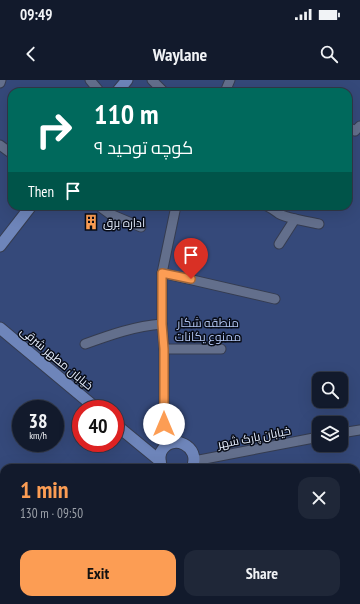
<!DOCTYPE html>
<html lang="en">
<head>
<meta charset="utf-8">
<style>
  body { margin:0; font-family:"PT Sans Narrow",Cairo,sans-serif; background:#1f2738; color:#f1f3f6; height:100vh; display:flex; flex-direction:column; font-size:15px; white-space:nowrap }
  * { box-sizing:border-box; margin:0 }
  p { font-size:13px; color:#9ca1a9 }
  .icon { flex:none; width:22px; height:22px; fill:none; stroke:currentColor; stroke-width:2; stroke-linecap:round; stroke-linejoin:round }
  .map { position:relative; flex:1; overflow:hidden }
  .side { position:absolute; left:0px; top:384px; width:360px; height:140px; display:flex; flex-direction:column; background:#121a2c; border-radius:12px 12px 0 0; box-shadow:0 4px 16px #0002,0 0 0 1px #313848 }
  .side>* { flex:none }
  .guide { position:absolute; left:8px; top:8px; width:344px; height:122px; border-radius:12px; box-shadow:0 4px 16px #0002,0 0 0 1px #313848; background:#00695c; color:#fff; overflow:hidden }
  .controls { position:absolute; left:312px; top:292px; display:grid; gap:8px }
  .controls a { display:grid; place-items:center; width:36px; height:36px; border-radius:8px; background:#121a2c; box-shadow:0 4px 16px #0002,0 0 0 1px #313848; font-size:20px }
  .speed { position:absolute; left:12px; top:320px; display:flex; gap:8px; font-size:20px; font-weight:700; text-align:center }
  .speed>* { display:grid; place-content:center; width:52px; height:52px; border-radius:50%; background:#121a2c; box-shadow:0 4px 16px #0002,0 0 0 1px #313848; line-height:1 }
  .speed small { font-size:10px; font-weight:400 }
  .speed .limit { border:6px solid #d22; background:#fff; color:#111 }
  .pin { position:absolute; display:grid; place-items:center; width:34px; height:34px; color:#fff; margin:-41px -17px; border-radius:50% 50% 50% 0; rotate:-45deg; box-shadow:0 0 4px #0007 }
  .pin .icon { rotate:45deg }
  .me { position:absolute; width:44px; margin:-22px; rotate:0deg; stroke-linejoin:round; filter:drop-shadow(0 0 3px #0008) }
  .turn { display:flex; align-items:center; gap:14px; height:84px; padding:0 20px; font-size:18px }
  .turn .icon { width:52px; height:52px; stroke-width:2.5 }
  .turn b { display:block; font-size:28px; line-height:34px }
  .then { display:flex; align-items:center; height:38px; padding:0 20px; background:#0003; gap:8px; font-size:15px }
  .round { display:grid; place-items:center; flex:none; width:42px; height:42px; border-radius:12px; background:#1f2738 }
  .summary { display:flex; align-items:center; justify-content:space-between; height:68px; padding:0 20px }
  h1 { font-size:24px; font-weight:700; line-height:30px; color:#fc9d54 }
  .button { display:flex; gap:8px; margin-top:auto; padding:8px 20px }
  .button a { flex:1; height:46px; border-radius:12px; background:#fc9d54; color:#111; font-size:16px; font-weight:700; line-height:46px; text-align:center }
  .button a+a { background:#1f2738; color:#f1f3f6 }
  .status { display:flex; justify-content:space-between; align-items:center; height:28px; padding:0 20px; background:#121a2c; direction:ltr }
  .status svg { height:11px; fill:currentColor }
  header { display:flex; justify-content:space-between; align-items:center; height:52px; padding:0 20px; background:#121a2c; font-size:18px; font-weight:700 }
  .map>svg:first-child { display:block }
  .green { fill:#35497a; fill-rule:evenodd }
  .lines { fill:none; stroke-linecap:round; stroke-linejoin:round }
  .minor-casing { stroke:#353c50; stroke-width:11 }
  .major-casing { stroke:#353c50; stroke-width:13 }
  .minor { stroke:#636f8c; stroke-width:9 }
  .major { stroke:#6e85ba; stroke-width:11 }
  .route-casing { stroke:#a46637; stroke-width:10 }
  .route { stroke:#fc9d54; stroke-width:7 }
  .labels { text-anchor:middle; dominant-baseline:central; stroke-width:3; stroke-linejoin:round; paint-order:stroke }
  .poi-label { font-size:12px; fill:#e4ecfc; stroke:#080c17; text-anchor:start }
  .park-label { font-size:12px; fill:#b0c3ee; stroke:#080c17 }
  .street-label { font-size:12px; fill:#e4ecfc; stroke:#080c17 }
</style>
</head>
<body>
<div class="status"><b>09:49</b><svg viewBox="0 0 49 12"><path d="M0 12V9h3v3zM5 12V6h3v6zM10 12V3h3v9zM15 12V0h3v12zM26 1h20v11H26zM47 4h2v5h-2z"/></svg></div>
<header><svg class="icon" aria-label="back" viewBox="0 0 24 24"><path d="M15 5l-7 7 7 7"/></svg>Waylane<svg class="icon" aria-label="search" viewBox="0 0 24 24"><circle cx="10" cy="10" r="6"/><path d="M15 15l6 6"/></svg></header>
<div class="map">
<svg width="360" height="524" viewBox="0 0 360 524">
  <rect width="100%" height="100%" fill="#18223a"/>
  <path class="green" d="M0,0H360V524H0ZM12,12H348V126H12ZM319,299H341V321H319ZM21,329H55V363H21ZM81,329H115V363H81ZM319,343H341V365H319ZM4,388H356V520H4Z"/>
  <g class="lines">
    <g class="minor-casing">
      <g id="minor">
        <path d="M90,0L100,12"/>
        <path d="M152,0L164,12"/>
        <path d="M0,3L1,0"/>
        <path d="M225,12L230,0"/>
        <path d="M348,47L355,51L360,46"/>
        <path d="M0,65L12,74"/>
        <path d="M99,126L110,134L141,147"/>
        <path d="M267,126C271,128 274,130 278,133C284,138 310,142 319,144"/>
        <path d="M279,164L295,139"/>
        <path d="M162,193L275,219"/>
        <path d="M85,264C110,255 135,246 162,244"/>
        <path d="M164,269H221"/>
        <path d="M341,353L360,350"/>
        <path d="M170,364L164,344V269L162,244V193L176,126"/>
        <path d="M194,381L319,357"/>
        <path d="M356,516L360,509"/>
        <path d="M195,520L196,524"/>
        <path d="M72,524L76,520"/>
        <path d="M145,524L153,520"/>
      </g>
    </g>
    <g class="major-casing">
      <g id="major">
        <path d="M117,12L127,0"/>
        <path d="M0,166L31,126"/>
        <path d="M0,248L97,329"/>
        <path d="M115,344L160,381"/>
        <path d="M162,388C160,383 159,378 161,372C171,352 202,366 192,388"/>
      </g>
    </g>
    <use href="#minor" class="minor"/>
    <use href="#major" class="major"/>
  </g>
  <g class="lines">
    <g class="route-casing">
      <path id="route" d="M164,344V269L162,244V193L191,199"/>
    </g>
    <use href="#route" class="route"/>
  </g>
  <defs>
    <g id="building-bare" transform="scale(1.2)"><path d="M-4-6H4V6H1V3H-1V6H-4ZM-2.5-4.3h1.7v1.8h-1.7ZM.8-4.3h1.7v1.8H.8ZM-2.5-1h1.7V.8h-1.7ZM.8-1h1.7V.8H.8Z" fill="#fc9d54" stroke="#080c17" stroke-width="2.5" paint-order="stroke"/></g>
  </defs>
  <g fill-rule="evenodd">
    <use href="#building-bare" x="91" y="142"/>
  </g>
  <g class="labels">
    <g class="poi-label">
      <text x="103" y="142">اداره برق</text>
    </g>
    <g class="park-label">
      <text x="208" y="242">منطقه شکار<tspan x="208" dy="14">ممنوع یکانات</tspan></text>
    </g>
    <g class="street-label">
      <text transform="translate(57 278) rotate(40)">خیابان مطهر شرقی</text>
      <text transform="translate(254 357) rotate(-11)">خیابان پارک شهر</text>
    </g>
  </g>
</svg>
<div class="controls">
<a><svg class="icon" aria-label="search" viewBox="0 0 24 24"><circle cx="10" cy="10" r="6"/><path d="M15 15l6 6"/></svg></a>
<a><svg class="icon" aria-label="layers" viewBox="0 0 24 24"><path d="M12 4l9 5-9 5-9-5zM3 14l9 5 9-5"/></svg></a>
</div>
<div class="speed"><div>38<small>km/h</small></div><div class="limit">40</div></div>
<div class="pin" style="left:191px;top:199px;background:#d93025"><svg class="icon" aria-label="arrive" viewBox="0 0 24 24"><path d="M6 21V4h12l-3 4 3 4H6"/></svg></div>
<svg class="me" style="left:164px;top:344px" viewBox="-20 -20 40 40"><circle r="19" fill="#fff"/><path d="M0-13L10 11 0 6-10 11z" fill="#fc9d54"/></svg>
<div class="guide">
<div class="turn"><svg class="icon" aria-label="right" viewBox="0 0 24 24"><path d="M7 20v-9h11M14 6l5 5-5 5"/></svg><div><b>110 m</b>کوچه توحید ۹</div></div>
<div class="then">Then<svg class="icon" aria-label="arrive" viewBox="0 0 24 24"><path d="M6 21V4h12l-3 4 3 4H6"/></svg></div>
</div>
<section class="side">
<div class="summary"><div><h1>1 min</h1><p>130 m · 09:50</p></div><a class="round"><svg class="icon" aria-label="close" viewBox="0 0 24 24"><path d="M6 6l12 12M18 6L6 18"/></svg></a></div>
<div class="button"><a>Exit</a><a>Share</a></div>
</section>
</div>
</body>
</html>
